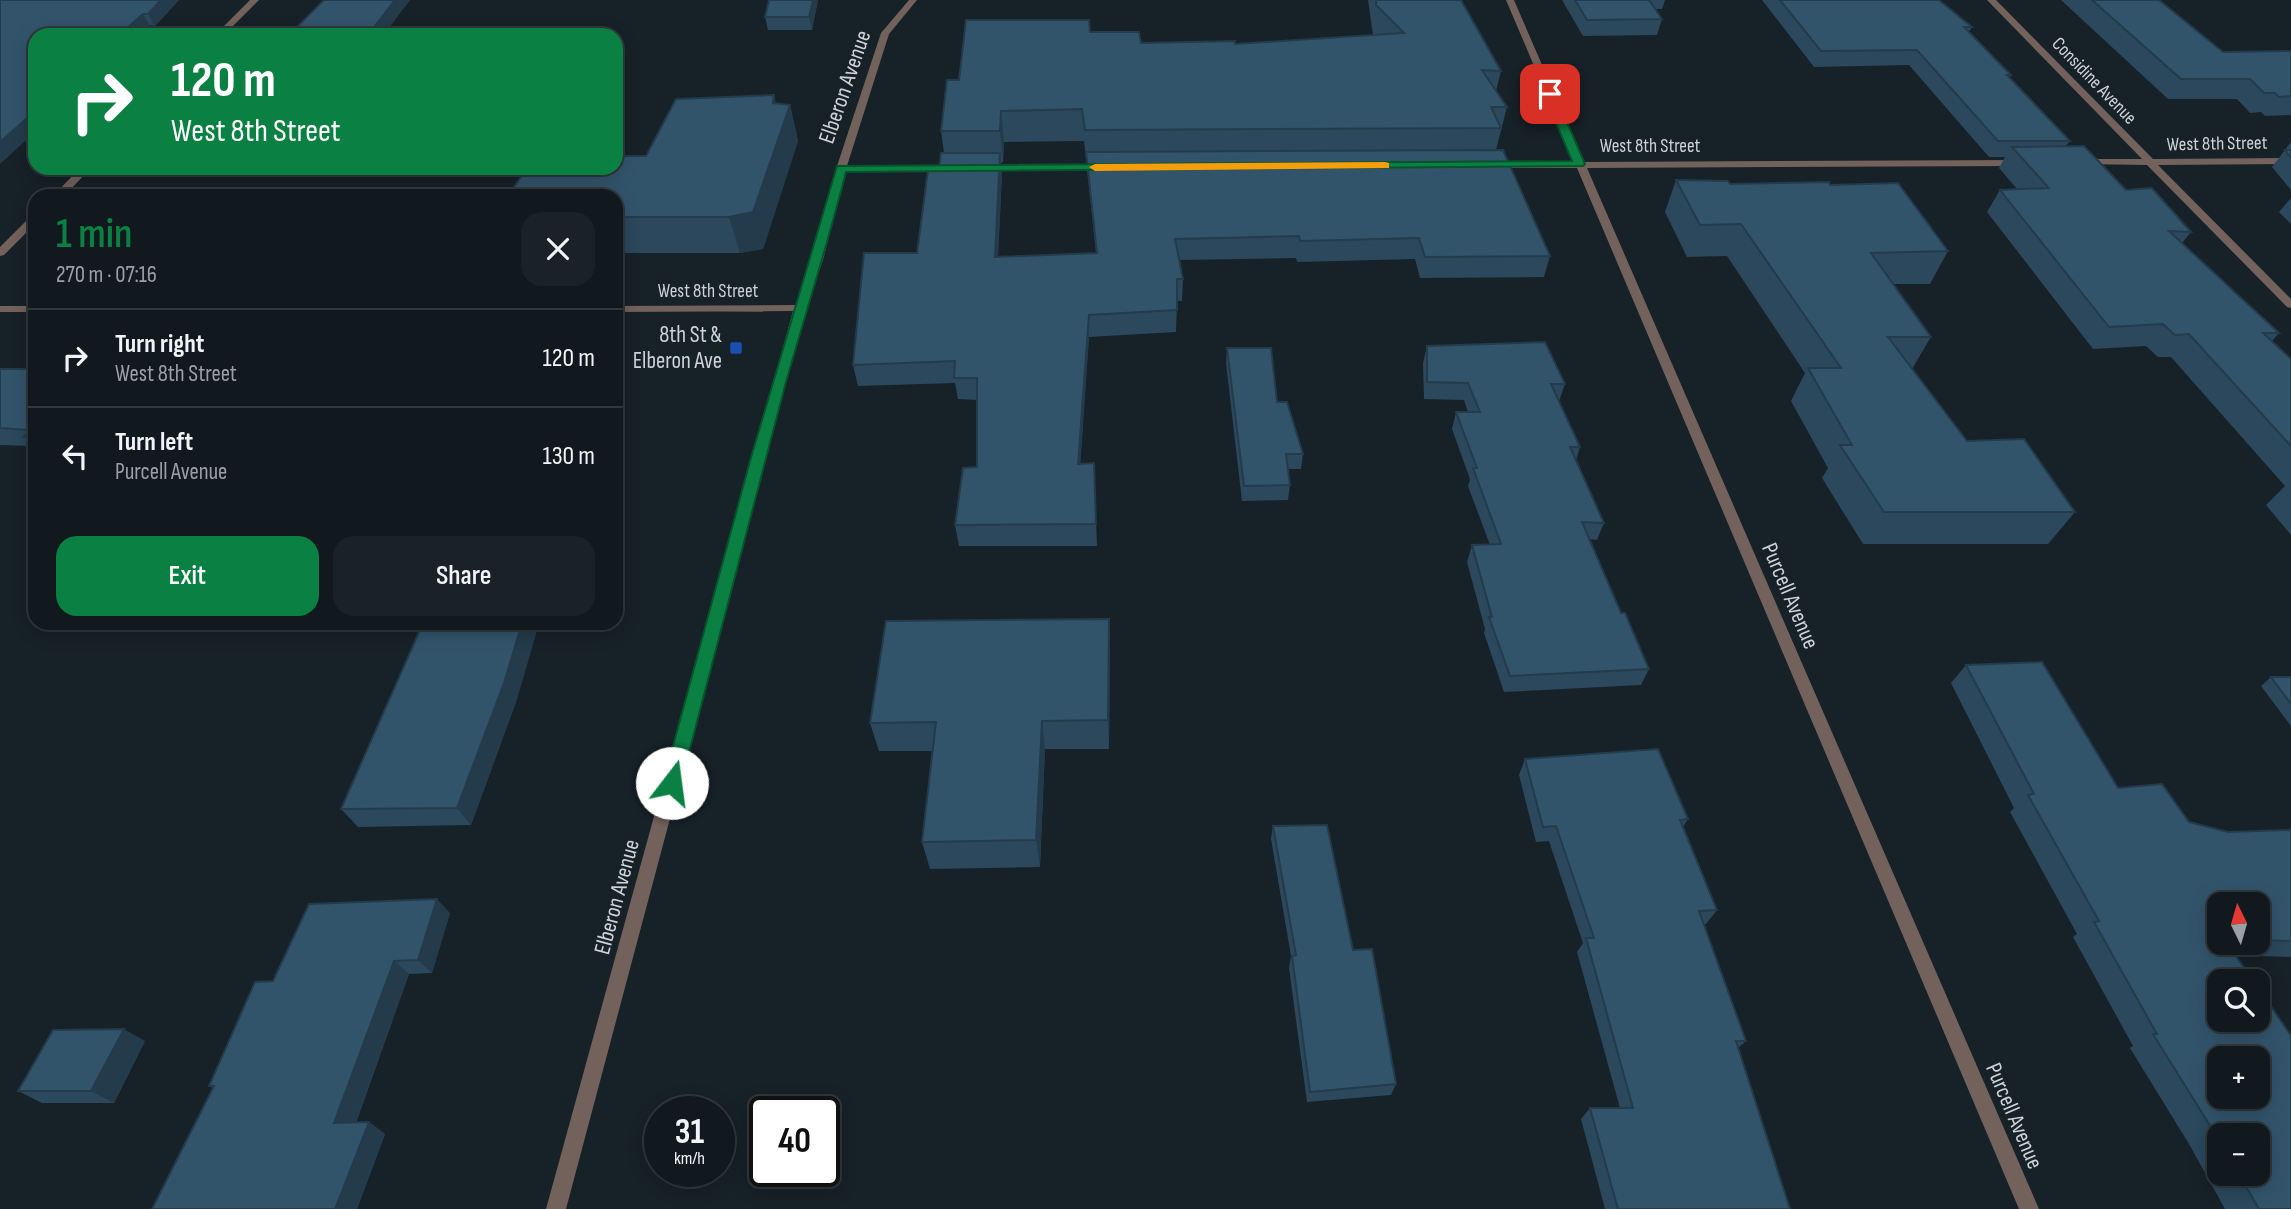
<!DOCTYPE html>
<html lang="en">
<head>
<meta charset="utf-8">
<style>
  body { margin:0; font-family:"Sofia Sans Condensed",sans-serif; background:#1a2227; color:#f1f3f6; height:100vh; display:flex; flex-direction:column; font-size:26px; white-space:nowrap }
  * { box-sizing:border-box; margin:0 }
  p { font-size:23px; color:#9ca0a4 }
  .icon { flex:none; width:38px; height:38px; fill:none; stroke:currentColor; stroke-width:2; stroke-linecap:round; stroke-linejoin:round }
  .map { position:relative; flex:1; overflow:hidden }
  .drawer { position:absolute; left:28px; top:189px; width:595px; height:441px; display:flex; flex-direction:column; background:#11191e; border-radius:21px; box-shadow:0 4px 18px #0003,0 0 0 2px #30383c }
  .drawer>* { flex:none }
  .banner { position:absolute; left:28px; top:28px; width:595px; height:147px; border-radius:21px; box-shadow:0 4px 18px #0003,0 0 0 2px #30383c; background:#0b8043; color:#fff; overflow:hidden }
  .needle { width:46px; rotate:355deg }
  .buttons { position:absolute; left:2207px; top:892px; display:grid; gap:14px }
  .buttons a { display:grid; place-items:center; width:63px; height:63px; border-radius:14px; background:#11191e; box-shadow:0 4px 18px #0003,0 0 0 2px #30383c; font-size:35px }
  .speed { position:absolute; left:644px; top:1096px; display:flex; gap:14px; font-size:35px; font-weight:700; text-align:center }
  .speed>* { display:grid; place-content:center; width:91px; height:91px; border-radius:50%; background:#11191e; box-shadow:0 4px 18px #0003,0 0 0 2px #30383c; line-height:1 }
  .speed small { font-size:18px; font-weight:400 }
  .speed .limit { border:4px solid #111; border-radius:10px; background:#fff; color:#111 }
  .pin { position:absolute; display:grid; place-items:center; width:60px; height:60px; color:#fff; margin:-30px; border-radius:14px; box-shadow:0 4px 10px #0006 }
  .me { position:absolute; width:77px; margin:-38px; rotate:15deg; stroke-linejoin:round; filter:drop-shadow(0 0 5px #0008) }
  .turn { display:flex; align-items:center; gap:24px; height:147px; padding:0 28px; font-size:32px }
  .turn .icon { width:91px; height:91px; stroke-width:2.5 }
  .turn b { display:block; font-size:49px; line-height:60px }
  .round { display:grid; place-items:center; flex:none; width:74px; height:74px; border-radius:21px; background:#1a2227 }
  .headline { display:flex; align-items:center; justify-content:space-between; height:119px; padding:0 28px }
  h1 { font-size:42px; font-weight:600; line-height:52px; color:#0b8043 }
  .primary-button { display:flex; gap:14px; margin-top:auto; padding:14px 28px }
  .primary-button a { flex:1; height:80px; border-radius:21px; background:#0b8043; color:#fff; font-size:28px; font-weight:600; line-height:80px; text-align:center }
  .primary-button a+a { background:#1a2227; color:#f1f3f6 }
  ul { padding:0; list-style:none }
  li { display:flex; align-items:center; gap:21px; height:98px; padding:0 28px; border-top:2px solid #30383c }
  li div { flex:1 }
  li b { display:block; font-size:26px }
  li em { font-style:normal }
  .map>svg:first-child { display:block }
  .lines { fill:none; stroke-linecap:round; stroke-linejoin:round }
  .minor { fill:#73615b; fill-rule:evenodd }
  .tertiary { fill:#73615b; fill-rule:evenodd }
  .wall { fill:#2b485c; fill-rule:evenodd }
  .shaded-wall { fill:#233b4b }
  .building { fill:#32546b; stroke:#233b4b; stroke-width:2; fill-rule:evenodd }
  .route { fill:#0b8043; stroke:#07532c; stroke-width:2 }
  .slow { fill:#f59e0b }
  .transit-dot { fill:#1a4fb4; stroke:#172128; stroke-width:2.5 }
  .labels { text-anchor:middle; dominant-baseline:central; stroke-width:7; stroke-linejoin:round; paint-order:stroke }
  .far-street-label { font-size:19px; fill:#cdd3d8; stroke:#172128 }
  .street-label { font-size:23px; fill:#cdd3d8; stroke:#172128 }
  .poi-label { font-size:23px; fill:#cdd3d8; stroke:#172128; text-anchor:end }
</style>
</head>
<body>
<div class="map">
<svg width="2291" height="1209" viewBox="0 0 2291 1209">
  <rect width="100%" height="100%" fill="#172128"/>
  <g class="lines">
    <g class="minor">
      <path d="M250,0H259L224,35H215Z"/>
      <path d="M1506,0H1514L1584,162L2020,160L2025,163L2020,166L1587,168L2039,1209H2019L1577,168H1491L1486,165L1491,162H1575Z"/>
      <path d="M1987,0H1996L2153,159L2291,158V164L2158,165L2291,299V308L2287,307L2147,165L2079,164V160L2082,159H2142Z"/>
      <path d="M1103,164L1108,167L1106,169L983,171L978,168L983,165Z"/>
      <path d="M956,165L961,168L959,170L841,172L836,169L841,166Z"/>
      <path d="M80,168H91L64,196H53Z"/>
      <path d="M35,215V224L4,255L0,256V247L31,216Z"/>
    </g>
    <g class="tertiary">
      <path d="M909,0H917L889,34L846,169L823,260L806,308L566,1209H546L793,311L616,312V306L796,305L813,260L836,169L881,33Z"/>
      <rect x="0" y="306" width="35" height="6"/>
    </g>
  </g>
  <g class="wall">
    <path d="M0,0H179L155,26Z"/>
    <path d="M769,0H818L812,30H768L765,17Z"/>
    <path d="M1368,0H1461L1501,71L1496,91L1507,107L1496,150L1550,256L1544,277L1420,278L1415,259L1297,262L1296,258L1179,260L1183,279L1182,301H1177L1176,332L1089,337L1080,464L1094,463L1097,546H959L955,525L977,467V400L958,399L955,383L858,386L853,365L917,253L944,153L941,131L959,80L1090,32L1141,43L1235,44L1373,35ZM1084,141L1096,253L998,257L1002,174L1001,163L1003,162L1004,142Z"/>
    <path d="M1562,0H1665L1662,9H1655L1662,19L1657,35L1583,36Z"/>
    <path d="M1762,0H1939L1972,27L1969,32L2011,75L2010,78L2070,141L2066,146L2126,190L2191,232L2182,243L2279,333L2272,341L2291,359V535L2266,505L2285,486L2171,357H2158L2146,346L2093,349L1987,212L2000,190L2017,189L1999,168L2005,157H1989L1909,65L1814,67Z"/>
    <path d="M2061,0H2159L2223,52L2291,51V115L2265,116L2261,112L2250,113L2237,99H2168Z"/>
    <path d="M776,103L790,105L798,141L763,249L740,253H616V196L646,156Z"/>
    <path d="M2291,142V190L2272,167Z"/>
    <path d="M1676,180L1730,184L1830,185L1948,251L1930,284H1893L1931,337L1912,369L1967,441L2075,512L2048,544H1863L1822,478L1828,468L1791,401L1805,373L1727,256L1687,257L1665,212Z"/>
    <path d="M2291,198V224L2279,212Z"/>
    <path d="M1427,346L1565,384L1559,401L1580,447L1576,460L1604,523L1597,540L1589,539L1621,613L1649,669L1641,685L1504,692L1484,633L1485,629L1467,562L1472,545H1490L1468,486L1470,479L1452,429L1456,412H1468L1464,400L1424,399L1423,363Z"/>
    <path d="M1227,348L1277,402L1303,454L1301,469H1288L1290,485L1288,500L1242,501L1226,363Z"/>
    <path d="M0,369H35V449L32,446L0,445Z"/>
    <path d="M346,623H547L545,630H537L516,702L471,825L358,827L341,809L420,630L352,631Z"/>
    <path d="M1110,648L1109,749H1045L1040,867L930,869L922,842L933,751H879L870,723Z"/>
    <path d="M1966,665L2118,788L2189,822L2228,832L2291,830V957L2235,955L2291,1209H2225L2189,1144L2130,1048L2133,1046L2073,937L2077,934L2010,812L2014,808L1951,683ZM2258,905V943H2219ZM2219,1136L2258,1174H2219Z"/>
    <path d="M2271,677H2291V726L2261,686Z"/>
    <path d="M1525,759L1688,819L1683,827L1717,910L1706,924H1704L1746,1041L1738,1048L1790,1209H1605L1581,1119L1590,1108H1620L1577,952L1583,943L1549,841L1536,842L1519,775Z"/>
    <path d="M1273,826L1396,1084L1391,1095L1307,1102L1289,968L1291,956L1271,839Z"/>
    <path d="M450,913L432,973L409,974L356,1123L369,1122L385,1134L357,1209H152L213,1088L209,1086Z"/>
    <path d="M145,1041L114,1103H42L18,1091Z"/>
  </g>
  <g class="shaded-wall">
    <path d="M161,0H179L155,26L148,14Z"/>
    <path d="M395,0H410L384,35H368Z"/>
    <path d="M813,0H818L812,30L809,17Z"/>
    <path d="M143,14L150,26L140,35H119Z"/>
    <path d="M774,95L782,128L790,105L798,141L763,249L740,253L729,217L773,103Z"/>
    <path d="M35,111V132L0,164V142Z"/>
    <path d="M1001,111L1004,142L1003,162L1000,131Z"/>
    <path d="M1000,153L1002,174L997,278L995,257Z"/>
    <path d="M1089,315V337L1079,485L1078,464Z"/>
    <path d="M1109,619L1110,648L1109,749L1108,720Z"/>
    <path d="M522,623H533L537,630L516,702L471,825L457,808Z"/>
    <path d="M541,623H547L545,630Z"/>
    <path d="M1042,721L1045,749L1040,867L1036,840Z"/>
    <path d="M437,899L450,913L432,973L418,960Z"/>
    <path d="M394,961L409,974L351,1135L334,1123Z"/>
    <path d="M124,1029L145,1041L114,1103L91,1091Z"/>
    <path d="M369,1122L385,1134L357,1209H335Z"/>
  </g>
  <g class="building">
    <path d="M0,0H161L148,14H143L119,35H35V111L0,142Z"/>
    <path d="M324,0H395L368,35H289Z"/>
    <path d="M769,0H813L809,17H765Z"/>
    <path d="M1376,0H1461L1501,71L1482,70L1507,107H1491L1501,128L1085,130L1082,109L1001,111L1000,131H941L947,80H959L966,20H1089L1090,32H1139L1141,43L1235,41V44L1404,33L1376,5Z"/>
    <path d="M1575,0H1649L1662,19L1587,20Z"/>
    <path d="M1780,0H1939L1972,27H1964L2011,75H2007L2070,141H1998L1917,50L1821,51Z"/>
    <path d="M2092,0H2159L2223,52L2291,51V96L2279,97L2275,93H2264L2250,79H2181Z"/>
    <path d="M774,95L773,103L790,105L753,212L729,217H616V196H508L527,168H616V156H646L676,99Z"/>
    <path d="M2084,146L2126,190L2152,188L2191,232L2169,231L2279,333H2263L2291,359V446L2189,334L2175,335L2163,324L2109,327L2000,190L2049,188L2012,147Z"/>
    <path d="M1503,150L1550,256L1425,257L1419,238L1300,241L1299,236L1175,239L1183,279H1177V310L1089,315L1078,464L1094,463L1096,524L955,525L963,468L977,467V378H954L955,361L853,365L864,253H917L928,170H939L941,153H1000L995,257L1097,253L1086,152Z"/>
    <path d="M2285,150H2291V158Z"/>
    <path d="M1676,180L1728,181L1730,184L1829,182L1830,185L1898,183L1948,251L1871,253L1931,337H1888L1967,441L2024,439L2075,512H1884L1840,445H1852L1808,368H1841L1741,224L1700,225Z"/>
    <path d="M1545,342L1565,384H1551L1580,447H1570L1604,523L1582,522L1621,613H1625L1649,669L1510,676L1489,617H1492L1472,545L1501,544L1473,468H1477L1456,412H1480L1468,383L1427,382V346Z"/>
    <path d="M1227,348H1271L1277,402H1287L1303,454H1286L1290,485L1244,486Z"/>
    <path d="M0,369H35V437H24L30,430L0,428Z"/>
    <path d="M1109,619L1108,720L1042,721L1036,840L922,842L936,722L870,723L886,621Z"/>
    <path d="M423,623H522L504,683L457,808L341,809Z"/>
    <path d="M2042,662L2118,788L2162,784L2189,822L2228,832L2291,830V941L2258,940V905H2219V943H2227L2254,982H2219V1020H2258V987L2291,1036V1209H2259L2239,1174H2258V1136H2219V1140L2153,1034H2157L2094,922L2099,921L2028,795L2034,794L1966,665ZM2219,1059H2258V1097H2219Z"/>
    <path d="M2271,677H2291V704Z"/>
    <path d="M1658,749L1688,819L1680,820L1717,910L1699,911L1746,1041H1736L1790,1209H1618L1590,1108H1633L1586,938H1594L1556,826L1543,827L1525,759Z"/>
    <path d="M1327,825L1353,950L1372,949L1396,1084L1310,1092L1292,956L1296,955L1273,826Z"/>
    <path d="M437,899L418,960L394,961L334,1123L369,1122L335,1209H152L214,1086H209L255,982L273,981L309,904Z"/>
    <path d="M124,1029L91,1091H18L53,1030Z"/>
  </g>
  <path class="route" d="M1550,91L1555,94L1585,164L1583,166L846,172C828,243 806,312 786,382C750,515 716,649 681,783L678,788L672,790L666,788L663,783L750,461L837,166L1572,161L1544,94Z"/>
  <path class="slow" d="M1385,162L1389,163V168L1095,171L1089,167L1095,164Z"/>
  <rect class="transit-dot" x="729" y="341" width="14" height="14" rx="3.5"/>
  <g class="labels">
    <g class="far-street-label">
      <text transform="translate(2094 81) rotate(46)">Considine Avenue</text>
      <text transform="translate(2217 144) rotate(-1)">West 8th Street</text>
      <text x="1650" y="146">West 8th Street</text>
      <text x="708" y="291">West 8th Street</text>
    </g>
    <g class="street-label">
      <text transform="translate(845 87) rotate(-71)">Elberon Avenue</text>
      <text transform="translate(1790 596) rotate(67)">Purcell Avenue</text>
      <text transform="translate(617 897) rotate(-75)">Elberon Avenue</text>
      <text transform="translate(2014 1116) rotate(67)">Purcell Avenue</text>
    </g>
    <g class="poi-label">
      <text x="722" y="335">8th St &amp;<tspan x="722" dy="26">Elberon Ave</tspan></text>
    </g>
  </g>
</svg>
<div class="buttons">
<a><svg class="needle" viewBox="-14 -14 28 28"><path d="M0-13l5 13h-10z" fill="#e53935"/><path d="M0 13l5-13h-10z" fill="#9ca0a4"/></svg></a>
<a><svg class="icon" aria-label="search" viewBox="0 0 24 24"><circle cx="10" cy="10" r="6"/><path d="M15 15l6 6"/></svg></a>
<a>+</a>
<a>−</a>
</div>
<div class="speed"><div>31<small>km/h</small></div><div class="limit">40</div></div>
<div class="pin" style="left:1550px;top:94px;background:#d93025"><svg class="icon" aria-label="arrive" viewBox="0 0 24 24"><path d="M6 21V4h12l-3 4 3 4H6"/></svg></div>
<svg class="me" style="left:672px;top:783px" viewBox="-20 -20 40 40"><circle r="19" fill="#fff"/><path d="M0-13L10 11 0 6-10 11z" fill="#0b8043"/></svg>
<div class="banner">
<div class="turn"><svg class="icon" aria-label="right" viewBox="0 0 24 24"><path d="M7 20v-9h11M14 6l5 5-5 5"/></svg><div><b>120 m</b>West 8th Street</div></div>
</div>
<section class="drawer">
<div class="headline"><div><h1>1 min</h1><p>270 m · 07:16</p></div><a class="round"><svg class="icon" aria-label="close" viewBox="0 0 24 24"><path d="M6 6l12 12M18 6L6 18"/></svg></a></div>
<ul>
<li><svg class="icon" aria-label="right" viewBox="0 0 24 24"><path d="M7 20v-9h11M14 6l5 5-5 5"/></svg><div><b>Turn right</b><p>West 8th Street</p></div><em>120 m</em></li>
<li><svg class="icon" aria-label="left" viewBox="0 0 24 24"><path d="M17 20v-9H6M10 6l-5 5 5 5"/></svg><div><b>Turn left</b><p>Purcell Avenue</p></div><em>130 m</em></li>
</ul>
<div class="primary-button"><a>Exit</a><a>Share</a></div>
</section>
</div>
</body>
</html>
